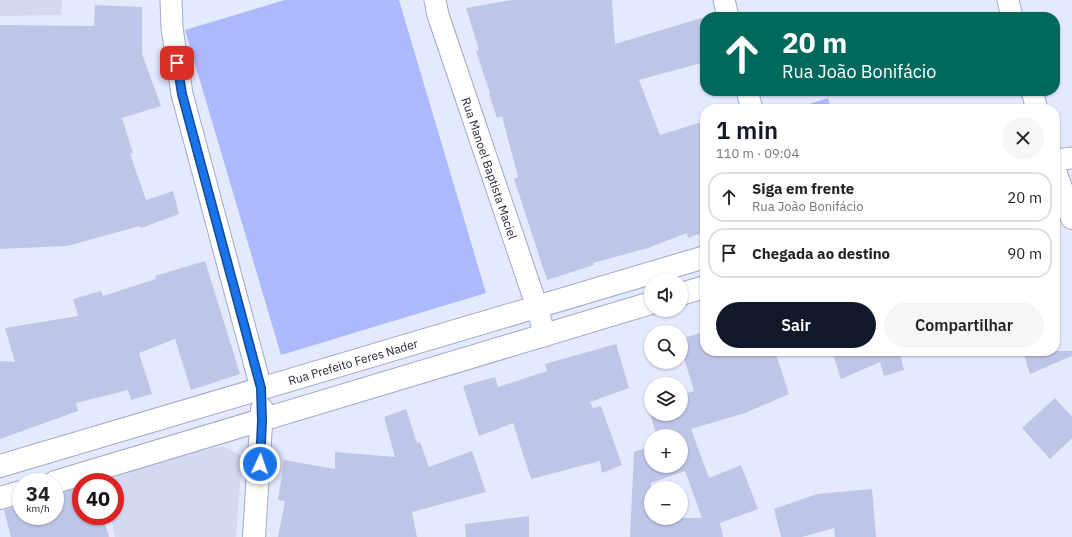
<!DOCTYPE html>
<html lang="pt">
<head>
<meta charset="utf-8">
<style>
  body { margin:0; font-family:"IBM Plex Sans",sans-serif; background:#f6f6f6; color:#222; height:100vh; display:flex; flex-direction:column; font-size:15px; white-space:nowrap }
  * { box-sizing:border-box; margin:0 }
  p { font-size:13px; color:#767676 }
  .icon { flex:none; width:22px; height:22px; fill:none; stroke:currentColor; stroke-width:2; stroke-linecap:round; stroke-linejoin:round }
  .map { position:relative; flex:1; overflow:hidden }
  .details { position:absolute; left:700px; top:104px; width:360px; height:252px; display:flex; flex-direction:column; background:#fff; border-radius:16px; box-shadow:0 1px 3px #0004 }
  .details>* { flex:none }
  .hud { position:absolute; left:700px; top:12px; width:360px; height:84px; border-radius:16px; box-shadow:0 1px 3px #0004; background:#00695c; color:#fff; overflow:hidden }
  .fabs { position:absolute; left:644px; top:273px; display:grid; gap:8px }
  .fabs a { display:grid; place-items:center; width:44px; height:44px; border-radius:50%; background:#fff; box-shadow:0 1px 3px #0004; font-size:20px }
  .speed { position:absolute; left:12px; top:473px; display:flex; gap:8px; font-size:20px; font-weight:700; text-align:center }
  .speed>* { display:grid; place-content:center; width:52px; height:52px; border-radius:50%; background:#fff; box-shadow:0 1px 3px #0004; line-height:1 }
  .speed small { font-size:10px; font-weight:400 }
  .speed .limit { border:6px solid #d22; background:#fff; color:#111 }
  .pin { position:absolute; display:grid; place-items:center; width:34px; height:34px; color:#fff; margin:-17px; border-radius:8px; box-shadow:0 2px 6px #0006 }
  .me { position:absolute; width:44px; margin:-22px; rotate:3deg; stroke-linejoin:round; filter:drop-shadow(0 0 3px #0008) }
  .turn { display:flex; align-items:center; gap:14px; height:84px; padding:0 16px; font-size:18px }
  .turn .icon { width:52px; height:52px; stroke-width:2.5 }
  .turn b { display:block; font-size:28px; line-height:34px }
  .round { display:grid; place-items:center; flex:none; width:42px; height:42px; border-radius:21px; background:#f6f6f6 }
  .summary { display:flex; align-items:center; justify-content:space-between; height:68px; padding:0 16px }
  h1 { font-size:24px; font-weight:600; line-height:30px; color:#111827 }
  .action { display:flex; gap:8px; margin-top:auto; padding:8px 16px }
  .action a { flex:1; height:46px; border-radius:24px; background:#111827; color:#fff; font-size:16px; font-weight:600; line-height:46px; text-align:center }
  .action a+a { background:#f6f6f6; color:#222 }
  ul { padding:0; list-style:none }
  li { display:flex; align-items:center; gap:12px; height:50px; margin:0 8px 6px; padding:0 8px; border:2px solid #e0e0e0; border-radius:16px }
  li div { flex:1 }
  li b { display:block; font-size:15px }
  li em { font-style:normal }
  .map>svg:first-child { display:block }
  .built { fill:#d2d9f0 }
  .green { fill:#aabafd }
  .building { fill:#bdc6e7; fill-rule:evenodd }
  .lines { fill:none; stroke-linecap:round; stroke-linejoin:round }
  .street-casing { stroke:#a2aaca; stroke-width:23 }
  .secondary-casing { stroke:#a2aaca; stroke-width:24 }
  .street { stroke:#fff; stroke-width:21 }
  .secondary { stroke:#fff; stroke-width:22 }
  .route-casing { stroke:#114b97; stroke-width:10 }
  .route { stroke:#1a73e8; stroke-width:7 }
  .labels { text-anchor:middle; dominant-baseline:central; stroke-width:3.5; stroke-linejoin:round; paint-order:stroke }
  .street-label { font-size:12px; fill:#262936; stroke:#e4e9fe }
</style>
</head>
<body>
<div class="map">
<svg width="1072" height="537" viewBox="0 0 1072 537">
  <rect width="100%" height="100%" fill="#e4e9fe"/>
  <g class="built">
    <path d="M0,0H62L61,15L0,16Z"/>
    <path d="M223,446L242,456L236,537H115L111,516H115V482H104L103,477L178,455Z"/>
  </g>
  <g class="green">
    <path d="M285,0H399L486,293L281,355L185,30Z"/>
    <path d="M828,98L831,109H794Z"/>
  </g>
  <g class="building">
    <path d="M512,0H612L615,44L705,17V62L639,80L660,135L705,121V232L688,238L687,233L648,248L593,263L594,265L547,280L514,179L518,177L502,116L497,118L489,94L490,93L476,51L479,50L466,8Z"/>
    <path d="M95,5L142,7V54L161,106L122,118L133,153L130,154L146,200L173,191L179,214L141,228L140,226L67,246L0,249V25L94,26Z"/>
    <path d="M205,261L240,374L191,390L175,339L139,353L152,394L131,400L128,390L76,403L78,411L0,439V361L15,362L5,328L78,316L73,299L101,291L103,296L156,279L155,276Z"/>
    <path d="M703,332L705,351H775L789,394L745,413L691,429L709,478L741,465L758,509L720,523L723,537H630L634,452L651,446V466H681V436H657L647,405L651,404V414H681V395L694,391L681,348V339ZM685,471L702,518H651V483Z"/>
    <path d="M616,344L629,388L590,402L593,408L601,406L622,465L602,473L600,461L531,479L513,423L479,436L463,386L495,377L498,387L547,371L545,364Z"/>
    <path d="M832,351H907L900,354L904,370L884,376L880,362L841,379Z"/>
    <path d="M1023,351H1072V356L1030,374Z"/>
    <path d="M1055,398L1072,417V438L1050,459L1022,428Z"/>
    <path d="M406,409L417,443L420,442L429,467L472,451L486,492L412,512L417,537H278L285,501L278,500L284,460L335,469V452L395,457L384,417Z"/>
    <path d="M81,487V516H103L109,537H11L4,510L21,505V516H55V494Z"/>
    <path d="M872,489L876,537H835L834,528L802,537H781L774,509L817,494Z"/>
    <path d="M529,516V537H466L465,524Z"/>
  </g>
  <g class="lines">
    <g class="street-casing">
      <g id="street">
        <path d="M171,0L172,28L182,94L261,388"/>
        <path id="s1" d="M435,0L438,15L537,307L545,336"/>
        <path d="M724,0L728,17"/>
        <path d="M1008,0L1012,17"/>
        <path d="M747,91L752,109"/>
        <path d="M1032,91L1037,109"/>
        <path d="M1055,160L1072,158"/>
      </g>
    </g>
    <g class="secondary-casing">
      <g id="secondary">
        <path d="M1055,171L1072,218"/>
        <path d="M681,294L705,287"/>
        <path id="s2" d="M0,466L705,257"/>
        <path d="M55,482L651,303"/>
        <path d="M0,498L21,492"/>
        <path d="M254,537L262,409"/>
      </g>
    </g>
    <use href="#street" class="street"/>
    <use href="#secondary" class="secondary"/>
  </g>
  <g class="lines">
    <g class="route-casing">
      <path id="route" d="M177,63L182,94L261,388L262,421L260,464"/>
    </g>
    <use href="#route" class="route"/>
  </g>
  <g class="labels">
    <g class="street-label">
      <text stroke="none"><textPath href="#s1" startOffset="177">Rua Manoel Baptista Maciel</textPath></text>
      <text stroke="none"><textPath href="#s2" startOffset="368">Rua Prefeito Feres Nader</textPath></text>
    </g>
  </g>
</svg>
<div class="fabs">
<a><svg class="icon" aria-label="sound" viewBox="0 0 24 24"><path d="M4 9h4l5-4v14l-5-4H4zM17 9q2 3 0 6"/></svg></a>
<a><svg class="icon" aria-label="search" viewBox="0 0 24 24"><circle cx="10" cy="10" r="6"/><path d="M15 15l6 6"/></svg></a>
<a><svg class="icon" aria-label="layers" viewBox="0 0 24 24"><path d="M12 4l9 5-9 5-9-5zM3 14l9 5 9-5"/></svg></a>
<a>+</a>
<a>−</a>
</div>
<div class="speed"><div>34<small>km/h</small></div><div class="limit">40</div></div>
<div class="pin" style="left:177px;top:63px;background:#d93025"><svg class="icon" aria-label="arrive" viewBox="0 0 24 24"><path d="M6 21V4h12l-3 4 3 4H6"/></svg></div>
<svg class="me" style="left:260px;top:464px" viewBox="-20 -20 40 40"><circle r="17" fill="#1a73e8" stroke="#fff" stroke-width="3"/><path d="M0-11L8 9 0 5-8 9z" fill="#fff"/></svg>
<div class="hud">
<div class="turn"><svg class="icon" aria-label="ahead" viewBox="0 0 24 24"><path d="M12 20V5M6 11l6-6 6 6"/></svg><div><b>20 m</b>Rua João Bonifácio</div></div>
</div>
<section class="details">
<div class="summary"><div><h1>1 min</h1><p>110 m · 09:04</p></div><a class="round"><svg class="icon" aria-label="close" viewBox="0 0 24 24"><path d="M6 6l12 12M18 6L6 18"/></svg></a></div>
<ul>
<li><svg class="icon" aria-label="ahead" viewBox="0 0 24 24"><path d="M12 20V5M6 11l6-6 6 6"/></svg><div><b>Siga em frente</b><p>Rua João Bonifácio</p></div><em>20 m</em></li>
<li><svg class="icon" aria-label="arrive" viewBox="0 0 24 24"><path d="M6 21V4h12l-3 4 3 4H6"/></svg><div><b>Chegada ao destino</b></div><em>90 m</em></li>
</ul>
<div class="action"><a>Sair</a><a>Compartilhar</a></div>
</section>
</div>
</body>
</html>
